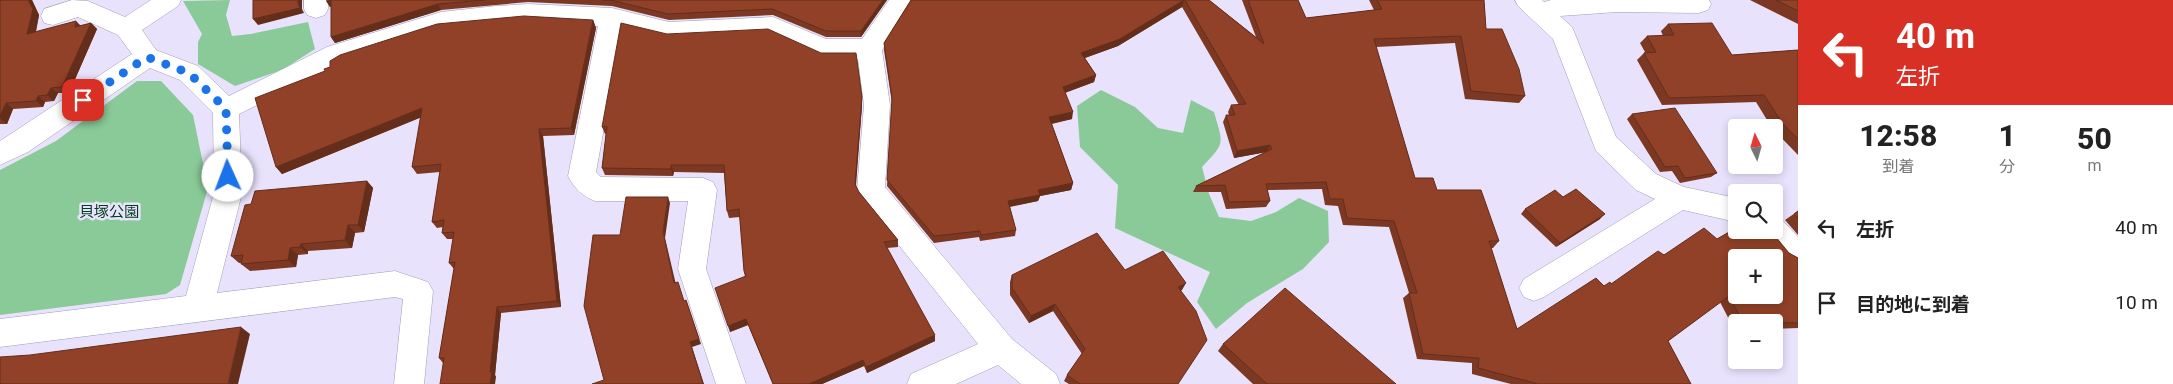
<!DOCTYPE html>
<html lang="ja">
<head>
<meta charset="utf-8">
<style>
  body { margin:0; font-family:Roboto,"Noto Sans JP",sans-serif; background:#f6f6f6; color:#222; height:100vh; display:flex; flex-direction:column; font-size:19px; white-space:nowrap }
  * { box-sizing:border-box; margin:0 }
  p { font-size:16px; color:#767676 }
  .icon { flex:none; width:28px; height:28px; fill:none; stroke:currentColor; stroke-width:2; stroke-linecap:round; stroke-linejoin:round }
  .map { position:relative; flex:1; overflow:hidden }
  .sheet { display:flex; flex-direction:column; background:#fff; width:375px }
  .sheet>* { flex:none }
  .hud { background:#d93025; color:#fff; overflow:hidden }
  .needle { width:32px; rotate:355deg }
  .tools { position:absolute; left:1728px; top:119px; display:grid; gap:10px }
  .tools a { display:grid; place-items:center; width:55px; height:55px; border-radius:5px; background:#fff; box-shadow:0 2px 8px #0003; font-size:25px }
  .pin { position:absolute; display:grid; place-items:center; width:42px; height:42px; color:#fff; margin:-21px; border-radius:10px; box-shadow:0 2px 8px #0006 }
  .me { position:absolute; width:55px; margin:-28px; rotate:358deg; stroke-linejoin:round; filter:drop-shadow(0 0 4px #0008) }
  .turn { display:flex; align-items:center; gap:18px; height:105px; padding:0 15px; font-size:22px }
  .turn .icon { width:65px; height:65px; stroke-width:2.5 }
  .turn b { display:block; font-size:35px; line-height:42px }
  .eta { display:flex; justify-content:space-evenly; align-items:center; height:85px; text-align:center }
  .eta b { font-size:30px; font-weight:800; line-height:35px }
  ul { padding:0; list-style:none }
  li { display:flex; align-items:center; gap:15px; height:75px; padding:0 15px }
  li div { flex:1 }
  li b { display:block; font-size:19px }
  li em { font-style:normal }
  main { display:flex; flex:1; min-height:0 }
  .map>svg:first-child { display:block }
  .green { fill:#8aca98 }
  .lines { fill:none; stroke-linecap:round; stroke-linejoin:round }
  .minor-casing { stroke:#a29cb4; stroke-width:1 }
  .minor { fill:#fff; fill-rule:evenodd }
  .wall { fill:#7c3822 }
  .shaded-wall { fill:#652e1b }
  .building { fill:#904127; stroke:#652e1b; fill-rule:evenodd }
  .route { stroke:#1a73e8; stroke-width:9; stroke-dasharray:0 16.2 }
  .labels { text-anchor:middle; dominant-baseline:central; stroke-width:5; stroke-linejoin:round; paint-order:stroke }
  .park-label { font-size:15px; fill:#003e19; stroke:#e8e2fc }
</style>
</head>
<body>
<main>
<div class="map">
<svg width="1798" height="384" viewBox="0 0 1798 384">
  <rect width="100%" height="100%" fill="#e8e2fc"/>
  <g class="green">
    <path d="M230,0L226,15L232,36L251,34L308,22L315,49L282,70L235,86L198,64V42L202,34L183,1Z"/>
    <path d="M137,81H161L193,115L208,188L180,285L166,294L0,315V170L56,141Z"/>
    <path d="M1101,90L1135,107L1158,128L1183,133L1191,100L1214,112C1223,144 1226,142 1202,167L1209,194L1219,217L1251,221L1276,212L1299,198L1328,211L1329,242L1303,269L1247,303L1216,329L1197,302L1210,272L1115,228L1118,185L1080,147L1077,106Z"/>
  </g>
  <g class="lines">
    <g class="minor-casing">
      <g id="minor">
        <path d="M72,0L88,1L125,17L151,0H181L178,6L142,30L156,50L198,66L229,96L327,47L441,12L496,6L528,4L612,8L669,22L773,17L826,39H862L889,0H914L882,50L890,105L885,187L1012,339L1056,374L1060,384H1021L998,365L956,384H907L911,374L978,344L861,198L857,190L864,105L858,59H823L770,35L669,40L622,29L596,172L601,177L703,178L713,182L717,190L706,269L746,384H716L678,269L688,201H595C582,196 574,188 568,176L598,26L528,22L441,30L345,61L239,114L242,193L217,293L395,271L428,282L433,291L424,384H394L403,299L395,297L0,347V319L186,296L214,193L213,113L180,80L150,68L28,152L0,165V141L132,54L118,35L78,17L53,25L44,23L41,16L44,9Z"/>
        <path d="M304,0H328V9L325,15L316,18L307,15L304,9Z"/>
        <path d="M1515,0H1542L1544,2L1551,0H1709L1711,4L1708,10L1699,13L1617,12L1560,16L1572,27L1575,34L1616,137L1656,174L1684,187L1736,198V222L1683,210L1544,297L1534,301L1524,297L1519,288L1524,279L1655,199L1636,190L1596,151L1553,39L1518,6Z"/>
        <path d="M1774,218L1783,221L1798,237V269C1782,263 1766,245 1759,230H1774Z"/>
      </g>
    </g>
    <use href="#minor" class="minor"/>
  </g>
  <g class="wall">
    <path d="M0,0H32L39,15L36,32L81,26L91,23L97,29L69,93H58L54,101L45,102L43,107L13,109L7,124H0Z"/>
    <path d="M326,0H887L861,37H826L773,15L669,20L612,6L528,2L441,10L335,43L331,37V7H330Z"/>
    <path d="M911,0H1209L1256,37L1242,0H1298L1306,18L1374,10L1369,0H1484L1486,29L1525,96L1519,103L1465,99L1455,43L1376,47L1415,178L1437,190L1499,241L1493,248H1491L1517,329L1604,286L1611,284L1664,255L1717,239L1789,253L1798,258V328L1774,329V322H1736V329H1734L1720,302L1668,341L1691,384H1511L1472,374V363L1417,359L1403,298L1409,293L1389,227L1343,225L1338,206L1325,205L1322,189L1267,190L1270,201L1266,207L1226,209L1221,192H1193L1196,186L1266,152L1234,158L1223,122L1226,115H1229L1228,112L1231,105H1239L1182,7L1118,46L1085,58L1096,75L1094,82L1065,93L1072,119L1052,124L1073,183L1071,190L1040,196L1038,201L1010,207L1016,230L1015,236L980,241L979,237L934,243L887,186L892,103L884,50V43Z"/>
    <path d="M1750,0H1798V24Z"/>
    <path d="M593,20L596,28L574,135L543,136L561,307L501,313L495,375L496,377L443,363L439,358L454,269L449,263L453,239H447L442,233L443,227L437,228L432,222L440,172L417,174L412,167L421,117L282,174L276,167Z"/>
    <path d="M1668,24L1732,55L1798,50V155L1775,131L1774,128H1772L1756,102L1662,105L1637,60L1645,52L1640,43L1647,36H1663L1661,31Z"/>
    <path d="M862,97V105L856,186L859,192L898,240V247L887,248L935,341L867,373L864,366L822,384H773L748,325L730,332L745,277L744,271L740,217L729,218L727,211L724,173L674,172L673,176L605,175L602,168L606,134H605L602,127Z"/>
    <path d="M1632,114L1717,173L1711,177L1680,183L1672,171L1660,172L1627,119Z"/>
    <path d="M367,181L373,188L364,232L355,233L352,248L308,251V254L298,255L296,267L250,271L241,264V263H239L231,256L251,204Z"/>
    <path d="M1563,197L1600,219L1556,247L1521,214L1525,209Z"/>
    <path d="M1798,211V235L1785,220Z"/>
    <path d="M1125,270L1182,290L1180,291L1178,384H1069L1064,381L1067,375L1082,354L1053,311L1029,323L1010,295V282L1012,275Z"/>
    <path d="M1223,344L1396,384H1253L1218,351Z"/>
  </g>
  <g class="shaded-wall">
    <path d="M28,0H32L39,15L34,40L27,34Z"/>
    <path d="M298,0H302V9L304,13L258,25L253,19Z"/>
    <path d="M331,0L335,6L330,7L326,1Z"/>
    <path d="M883,0H887L861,37V31Z"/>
    <path d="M1184,0L1182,7L1118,46L1079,60L1081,53Z"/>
    <path d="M438,4L441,10L335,43L331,37Z"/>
    <path d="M593,20L596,28L574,135L571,128Z"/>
    <path d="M76,21L82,27H75Z"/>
    <path d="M91,23L97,29L69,93L62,87Z"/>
    <path d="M1096,75L1094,82L1061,94L1063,87Z"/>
    <path d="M51,88L58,93L54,101L47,95Z"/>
    <path d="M38,96L45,102L43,107L36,101Z"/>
    <path d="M862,97V105L855,191V184Z"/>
    <path d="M6,103L13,109L7,124L0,118V116Z"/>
    <path d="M422,108L427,115L282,174L276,167Z"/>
    <path d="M1073,112L1072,119L1048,124L1049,117Z"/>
    <path d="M539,129L543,136L561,307L557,301Z"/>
    <path d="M1270,145L1267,152L1234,158L1237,151Z"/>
    <path d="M671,165L674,172L673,176L671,169Z"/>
    <path d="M367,181L373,188L364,232L358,225Z"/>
    <path d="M1073,183L1071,190L1040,196L1038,201L1007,207L1008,201L1038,190Z"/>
    <path d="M668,197L670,203L665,238L677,289L674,283L663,232Z"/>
    <path d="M1605,214L1600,219L1556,247L1560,243Z"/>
    <path d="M348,225L355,233L352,248L345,240Z"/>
    <path d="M301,244L308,251V254L300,247Z"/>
    <path d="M290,248L298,255L296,267L288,260Z"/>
    <path d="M1186,283L1182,290L1174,294L1178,287Z"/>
    <path d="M686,300L701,344L692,347L704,384H703L690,342Z"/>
    <path d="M1055,304L1053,311L1029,323L1031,316Z"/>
    <path d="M497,307L501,313L495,375L496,377L495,384H490V372Z"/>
    <path d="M746,319L748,325L730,332L728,326Z"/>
    <path d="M241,327L250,334L238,384H228Z"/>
    <path d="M935,335V341L867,373L866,367Z"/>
    <path d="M863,360L864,366L822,384H809Z"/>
  </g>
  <g class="building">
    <path d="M0,0H28L33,9L27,34L76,21L75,27L91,23L62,87L51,88L47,95L38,96L36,101L6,103L0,116Z"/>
    <path d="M253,0H298V3L300,8L253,19Z"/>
    <path d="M331,0H485L438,4L331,37Z"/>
    <path d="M603,0H883L861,31H826L772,9L668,14L610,0Z"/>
    <path d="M911,0H1184L1120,39L1081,53L1096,75L1063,87L1073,112L1049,117L1073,183L1038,190L1040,195L1008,201L1016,230L981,235L980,231L934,236L887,180L892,98L884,43Z"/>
    <path d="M1185,0H1209L1264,44L1248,0H1298L1306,18L1382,9L1377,0H1484L1486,29H1502L1519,69L1525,96L1471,91L1461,36L1374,39L1415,178H1433L1437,190H1481L1499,241H1489L1517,329L1596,278L1604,286L1610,282L1611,284L1658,251L1664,255L1704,228L1717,239L1736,228V230H1760L1764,233L1770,230L1789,253L1798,258V323L1743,322L1729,296L1668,341L1691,384H1538L1478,368L1479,358L1423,354L1409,293H1417L1394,221L1347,218L1343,199H1330L1326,182L1266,184L1270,201L1229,202L1225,185L1196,186L1272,149L1270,145L1237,151L1226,115H1235L1231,105L1246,104ZM1736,258H1774V295H1736Z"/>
    <path d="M1776,0H1798V11Z"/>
    <path d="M524,16L593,20L571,128L539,129L557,301L497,307L490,372H492L490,384H440L444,358H439L455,262L449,263L454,232L442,233L444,220L432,222L441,164L412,167L422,108L276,167L255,98L325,71L324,69L330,67V61L340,55L437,24Z"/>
    <path d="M621,23L667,34L768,29L821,53H856L862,97L855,184L859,192L898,240L884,242L935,335L866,367L863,360L809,384H773L746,319L728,326L715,288L746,276L744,271L739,209L727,211L724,165H671V169L602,168L607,126L602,127Z"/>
    <path d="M1712,23L1732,55L1798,50V139L1783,124L1764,95L1669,98L1644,53L1656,52L1647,36L1674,35L1668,24Z"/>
    <path d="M1675,108L1717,173L1685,178L1678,166L1665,167L1632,114Z"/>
    <path d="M367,181L358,225H348L345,240L301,244L300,247L290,248L288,260L241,264L243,255L231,256L245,205L251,204L255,191Z"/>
    <path d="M1576,189L1605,214L1560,243L1525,209L1555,190L1563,197Z"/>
    <path d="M626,197H668L663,232L674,283L678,282L684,301L686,300L699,339L690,342L703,384H592L604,380L584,306L593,235H620Z"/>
    <path d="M1798,211V218L1794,214Z"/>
    <path d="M1097,233L1125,270L1163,251L1186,283L1178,287L1196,311L1207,340L1178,384H1080L1067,375L1085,349L1055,304L1031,316L1012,288V275Z"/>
    <path d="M1285,288L1396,384H1267L1223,344Z"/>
    <path d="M241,327L228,384H0V357L30,355Z"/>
  </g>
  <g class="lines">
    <path class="route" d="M83,100L147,57L189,73L226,109L228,176"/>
  </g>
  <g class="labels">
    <g class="park-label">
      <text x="109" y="212">貝塚公園</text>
    </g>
  </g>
</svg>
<div class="tools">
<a><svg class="needle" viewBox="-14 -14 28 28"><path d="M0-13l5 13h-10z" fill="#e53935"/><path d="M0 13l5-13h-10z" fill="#767676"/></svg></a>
<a><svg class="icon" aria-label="search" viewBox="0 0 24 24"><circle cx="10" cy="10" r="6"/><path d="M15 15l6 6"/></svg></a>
<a>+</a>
<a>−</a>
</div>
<div class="pin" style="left:83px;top:100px;background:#d93025"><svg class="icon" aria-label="arrive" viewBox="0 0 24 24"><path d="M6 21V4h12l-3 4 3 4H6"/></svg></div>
<svg class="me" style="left:228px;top:176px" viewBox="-20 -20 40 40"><circle r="19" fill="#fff"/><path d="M0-13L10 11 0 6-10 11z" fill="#1a73e8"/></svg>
</div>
<section class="sheet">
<div class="hud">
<div class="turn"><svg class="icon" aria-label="left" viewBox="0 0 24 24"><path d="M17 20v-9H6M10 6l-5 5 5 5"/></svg><div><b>40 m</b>左折</div></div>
</div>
<div class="eta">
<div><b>12:58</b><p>到着</p></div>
<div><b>1</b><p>分</p></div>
<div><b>50</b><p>m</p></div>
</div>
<ul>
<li><svg class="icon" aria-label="left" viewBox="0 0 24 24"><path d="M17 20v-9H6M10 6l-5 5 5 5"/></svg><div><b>左折</b></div><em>40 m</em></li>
<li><svg class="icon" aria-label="arrive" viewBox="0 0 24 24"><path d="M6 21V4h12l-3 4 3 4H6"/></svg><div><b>目的地に到着</b></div><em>10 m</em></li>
</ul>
</section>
</main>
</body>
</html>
